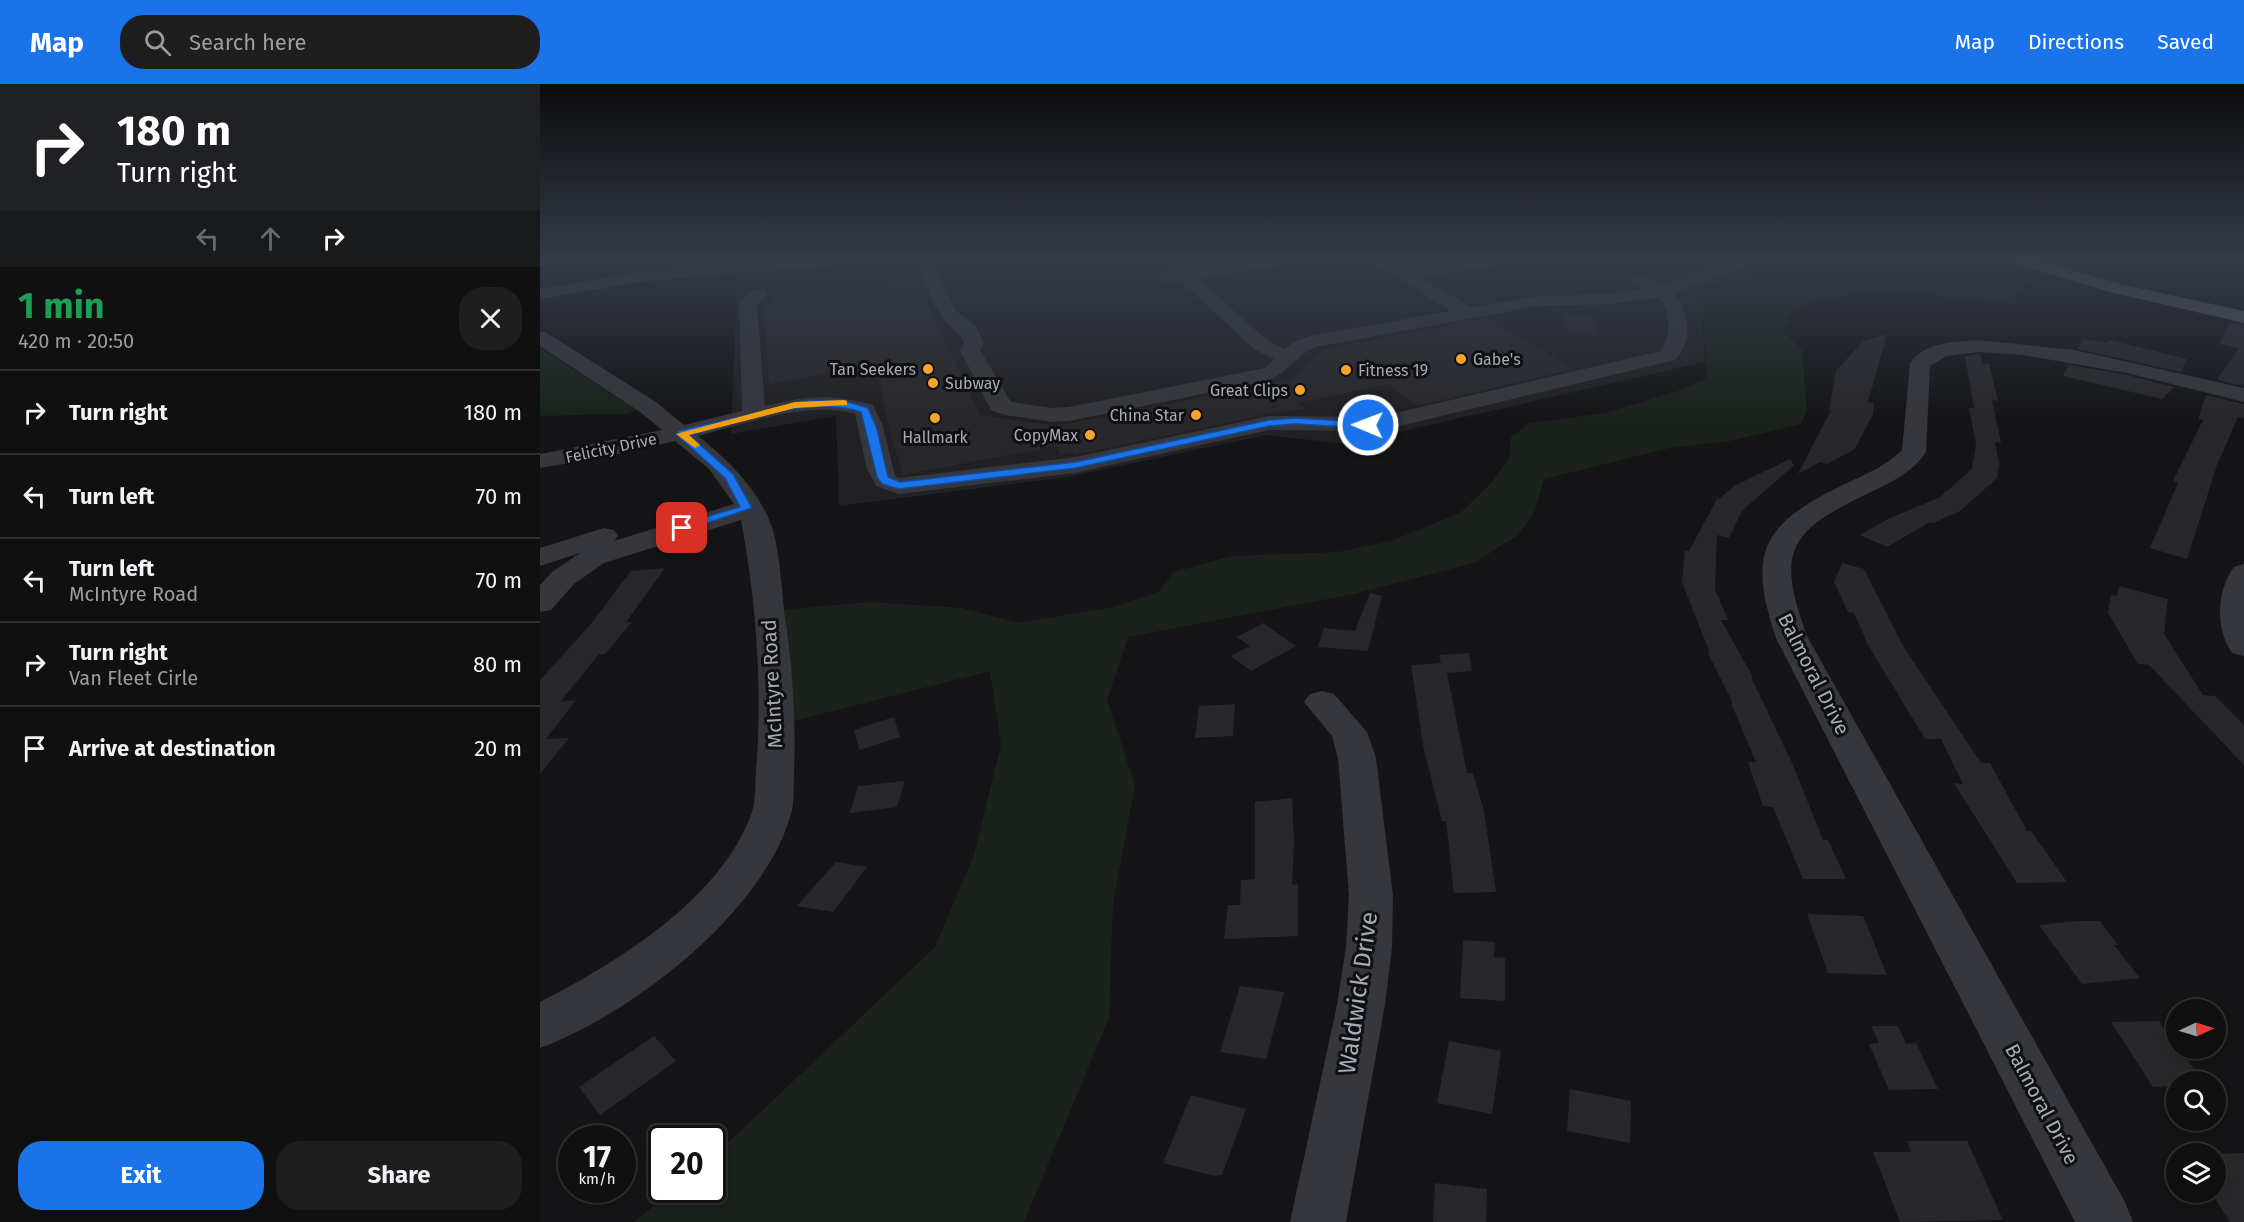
<!DOCTYPE html>
<html lang="en">
<head>
<meta charset="utf-8">
<style>
  body { margin:0; font-family:"Fira Sans",sans-serif; background:#1e1e1f; color:#f1f3f6; height:100vh; display:flex; flex-direction:column; font-size:22px; white-space:nowrap }
  * { box-sizing:border-box; margin:0 }
  p { font-size:20px; color:#9c9d9f }
  .icon { flex:none; width:33px; height:33px; fill:none; stroke:currentColor; stroke-width:2; stroke-linecap:round; stroke-linejoin:round }
  .map { position:relative; flex:1; overflow:hidden }
  .sheet { display:flex; flex-direction:column; background:#101011; width:540px }
  .sheet>* { flex:none }
  .banner { background:#202124; color:#fff; overflow:hidden }
  .needle { width:39px; rotate:86deg }
  .tools { position:absolute; left:1626px; top:915px; display:grid; gap:12px }
  .tools a { display:grid; place-items:center; width:60px; height:60px; border-radius:50%; background:#101011; box-shadow:0 3px 9px #0003,0 0 0 2px #303031; font-size:30px }
  .speed { position:absolute; left:18px; top:1041px; display:flex; gap:12px; font-size:30px; font-weight:700; text-align:center }
  .speed>* { display:grid; place-content:center; width:78px; height:78px; border-radius:50%; background:#101011; box-shadow:0 3px 9px #0003,0 0 0 2px #303031; line-height:1 }
  .speed small { font-size:15px; font-weight:400 }
  .speed .limit { border:3px solid #111; border-radius:9px; background:#fff; color:#111 }
  .pin { position:absolute; display:grid; place-items:center; width:51px; height:51px; color:#fff; margin:-26px; border-radius:12px; box-shadow:0 3px 9px #0006 }
  .me { position:absolute; width:66px; margin:-33px; rotate:271deg; stroke-linejoin:round; filter:drop-shadow(0 0 4px #0008) }
  .turn { display:flex; align-items:center; gap:21px; height:126px; padding:0 18px; font-size:27px }
  .turn .icon { width:78px; height:78px; stroke-width:2.5 }
  .turn b { display:block; font-size:42px; line-height:51px }
  .lanes { display:flex; align-items:center; height:57px; padding:0 18px; background:#0003; justify-content:center; gap:30px; direction:ltr }
  .lanes .off { opacity:.35 }
  .round { display:grid; place-items:center; flex:none; width:63px; height:63px; border-radius:24px; background:#1e1e1f }
  .overview { display:flex; align-items:center; justify-content:space-between; height:102px; padding:0 18px }
  h1 { font-size:36px; font-weight:700; line-height:45px; color:#1e9e55 }
  .action { display:flex; gap:12px; margin-top:auto; padding:12px 18px }
  .action a { flex:1; height:69px; border-radius:24px; background:#1a73e8; color:#fff; font-size:24px; font-weight:700; line-height:69px; text-align:center }
  .action a+a { background:#1e1e1f; color:#f1f3f6 }
  ul { padding:0; list-style:none }
  li { display:flex; align-items:center; gap:18px; height:84px; padding:0 18px; border-top:2px solid #303031 }
  li div { flex:1 }
  li b { display:block; font-size:22px }
  li em { font-style:normal }
  header { display:flex; align-items:center; gap:36px; box-sizing:border-box; height:84px; padding:0 30px; background:#1a73e8; color:#fff }
  header strong { font-size:28px }
  nav { display:flex; gap:33px; margin-inline-start:auto; font-size:21px }
  .search { width:420px; height:54px; background:#1e1e1f; display:flex; align-items:center; gap:15px; box-sizing:border-box; padding:0 21px; border-radius:24px; color:#9c9d9f; font-size:22px }
  main { display:flex; flex:1; min-height:0 }
  .map>svg:first-child { display:block }
  .built { fill:#212124 }
  .green { fill:#1a221b }
  .building { fill:#28282b }
  .lines { fill:none; stroke-linecap:round; stroke-linejoin:round }
  .minor { fill:#35373c; fill-rule:evenodd }
  .major { fill:#51545b; fill-rule:evenodd }
  .route { fill:#1a73e8; stroke:#114b97; stroke-width:1.5 }
  .slow { fill:#f59e0b }
  .poi-dot { fill:#f8a42b; stroke:#101012; stroke-width:2 }
  .labels { text-anchor:middle; dominant-baseline:central; stroke-width:6; stroke-linejoin:round; paint-order:stroke }
  .far-poi-label { font-size:16px; fill:#a6acb7; stroke:#101012; text-anchor:end }
  .far-street-label { font-size:16px; fill:#a6acb7; stroke:#101012 }
  .street-label { font-size:20px; fill:#a6acb7; stroke:#101012 }
  .near-street-label { font-size:24px; fill:#a6acb7; stroke:#101012 }
</style>
</head>
<body>
<header>
<strong>Map</strong>
<div class="search"><svg class="icon" aria-label="search" viewBox="0 0 24 24"><circle cx="10" cy="10" r="6"/><path d="M15 15l6 6"/></svg>Search here</div>
<nav><a>Map</a><a>Directions</a><a>Saved</a></nav>
</header>
<main>
<section class="sheet">
<div class="banner">
<div class="turn"><svg class="icon" aria-label="right" viewBox="0 0 24 24"><path d="M7 20v-9h11M14 6l5 5-5 5"/></svg><div><b>180 m</b>Turn right</div></div>
<div class="lanes"><svg class="icon off" aria-label="left" viewBox="0 0 24 24"><path d="M17 20v-9H6M10 6l-5 5 5 5"/></svg><svg class="icon off" aria-label="ahead" viewBox="0 0 24 24"><path d="M12 20V5M6 11l6-6 6 6"/></svg><svg class="icon" aria-label="right" viewBox="0 0 24 24"><path d="M7 20v-9h11M14 6l5 5-5 5"/></svg></div>
</div>
<div class="overview"><div><h1>1 min</h1><p>420 m · 20:50</p></div><a class="round"><svg class="icon" aria-label="close" viewBox="0 0 24 24"><path d="M6 6l12 12M18 6L6 18"/></svg></a></div>
<ul>
<li><svg class="icon" aria-label="right" viewBox="0 0 24 24"><path d="M7 20v-9h11M14 6l5 5-5 5"/></svg><div><b>Turn right</b></div><em>180 m</em></li>
<li><svg class="icon" aria-label="left" viewBox="0 0 24 24"><path d="M17 20v-9H6M10 6l-5 5 5 5"/></svg><div><b>Turn left</b></div><em>70 m</em></li>
<li><svg class="icon" aria-label="left" viewBox="0 0 24 24"><path d="M17 20v-9H6M10 6l-5 5 5 5"/></svg><div><b>Turn left</b><p>McIntyre Road</p></div><em>70 m</em></li>
<li><svg class="icon" aria-label="right" viewBox="0 0 24 24"><path d="M7 20v-9h11M14 6l5 5-5 5"/></svg><div><b>Turn right</b><p>Van Fleet Cirle</p></div><em>80 m</em></li>
<li><svg class="icon" aria-label="arrive" viewBox="0 0 24 24"><path d="M6 21V4h12l-3 4 3 4H6"/></svg><div><b>Arrive at destination</b></div><em>20 m</em></li>
</ul>
<div class="action"><a>Exit</a><a>Share</a></div>
</section>
<div class="map">
<svg width="1704" height="1138" viewBox="0 0 1704 1138">
  <rect width="100%" height="100%" fill="#151517"/>
  <path class="built" d="M198,175H1286L1161,203L1165,278L806,360L726,351L528,393L299,422L296,332L191,350Z"/>
  <g class="green">
    <path d="M1286,175H1476L1519,188L1485,199L1476,210L1478,221C1428,214 1289,193 1251,231C1247,234 1245,242 1243,247L1262,266L1267,327L1261,340L1190,357L1130,364L1004,395L995,427L978,451L934,479L814,510L588,553L567,616L595,701L573,819L569,934L484,1138H94L133,1106H172L173,1073L395,863L434,771L461,661L450,587L238,641L228,527L330,518L422,524L478,539L573,523L618,508L634,488L691,472L798,468L851,457L920,429L951,399L969,374L971,353L989,339L1065,329L1141,306L1167,294L1161,203Z"/>
    <path d="M0,264L96,326L84,330L0,332Z"/>
  </g>
  <g class="building">
    <path d="M376,195L440,331L517,342L753,295L782,266L947,234L1034,285L876,322L849,300L758,319L765,325L729,330L535,371L533,368L520,371L517,362L363,391L350,348L336,281L229,300L223,220L231,219V210L290,201V207Z"/>
    <path d="M1022,231H1050L1059,251H1029Z"/>
    <path d="M1689,238L1704,241V302L1677,296L1699,264L1680,260Z"/>
    <path d="M1347,250L1328,318L1334,319L1333,330L1315,365L1287,380L1280,378L1258,390L1291,326H1289L1296,287L1323,257Z"/>
    <path d="M1543,255L1568,259L1570,256L1647,275L1641,288L1538,265Z"/>
    <path d="M1440,270L1443,281L1449,279L1458,317L1452,316L1461,359L1455,358L1459,379L1457,394L1420,427L1393,439L1390,438L1347,463L1320,451L1348,435L1400,413L1432,385L1436,360L1429,324H1434L1425,272Z"/>
    <path d="M1529,281L1587,291L1634,303L1622,315L1523,292Z"/>
    <path d="M1666,311L1704,320V334L1698,333L1677,381L1647,475L1610,464L1638,399L1633,397L1663,336L1658,335Z"/>
    <path d="M1250,375L1254,381L1202,427L1189,454L1177,451L1175,505L1188,536H1181L1213,593H1211L1252,679L1283,756H1288L1306,795H1263L1233,723L1223,722L1208,678H1216L1191,619H1193L1168,569H1170L1142,498L1145,466L1149,467L1178,413V416L1194,402Z"/>
    <path d="M1302,479L1324,485L1363,562L1441,679H1450L1487,747H1491L1527,798L1477,799L1414,699L1423,700L1401,655H1385L1328,561L1314,529L1308,528L1294,498Z"/>
    <path d="M125,484L86,538H92L65,570H59L20,618L36,616L6,655L29,654L0,690V596L51,540L91,487Z"/>
    <path d="M1579,502L1628,515L1624,550L1663,611L1675,612L1704,641V681L1609,581L1598,580L1568,529L1571,511L1577,512Z"/>
    <path d="M830,509L842,512L828,567L778,563L784,544L815,547Z"/>
    <path d="M723,539L756,562L711,587L691,572L710,562L697,553Z"/>
    <path d="M929,569L932,587L907,589L927,689H933L944,727L956,808L914,809L906,737H902L883,661L871,581L901,579L899,571Z"/>
    <path d="M695,620L693,652L655,654L659,622Z"/>
    <path d="M354,633L360,653L319,666L314,646Z"/>
    <path d="M365,697L357,723L310,729L318,702Z"/>
    <path d="M752,714L754,759L752,801L758,800V852L684,855L688,821H700L701,796L715,795V718Z"/>
    <path d="M296,778L327,783L293,828L257,822Z"/>
    <path d="M1267,830L1323,832L1347,891L1288,889Z"/>
    <path d="M1537,837H1560L1578,861H1574L1600,894L1542,900L1499,841Z"/>
    <path d="M923,856L955,858L954,873L965,874V917L920,914Z"/>
    <path d="M700,902L744,908L726,975L680,968Z"/>
    <path d="M1619,937L1636,964H1639L1663,998H1636V1002L1613,1003L1571,938Z"/>
    <path d="M1331,942H1358L1366,960L1376,959L1398,1005L1349,1006L1329,960L1339,959Z"/>
    <path d="M114,952L136,977L60,1031L39,1003Z"/>
    <path d="M909,957L961,967L952,1030L897,1019Z"/>
    <path d="M1030,1005L1091,1017L1090,1059L1027,1047Z"/>
    <path d="M651,1011L706,1025L682,1091L675,1092L623,1079Z"/>
    <path d="M1367,1057H1427L1463,1136L1360,1138L1333,1068H1371Z"/>
    <path d="M1704,1069V1138H1690L1676,1116V1070Z"/>
    <path d="M895,1099L947,1105L946,1138H893Z"/>
  </g>
  <g class="lines">
    <g class="minor">
      <path d="M246,175H317L309,180L106,197L0,215V205L106,187Z"/>
      <path d="M618,175H636L648,186L716,175H757L749,180L658,195L728,257L745,265L753,258L770,252L911,227L828,175H848L867,186L933,175H972L964,180L881,194L931,223L998,212L1068,210L1103,205L1088,196L1091,192H1103L1123,201L1196,175H1220L1218,178L1134,209C1151,228 1152,258 1135,276L839,347L729,346L535,389L359,410L336,402L327,385L315,330C268,316 205,340 158,352C187,375 212,399 228,433C241,461 241,509 246,540C253,590 256,639 254,689C253,702 255,718 251,730C224,828 92,930 0,964V918C77,879 180,815 211,731C216,718 215,699 216,686C223,603 216,517 201,436L64,479L34,500L11,526L0,528V501L12,488L40,469L0,482V464L64,444L74,446L78,452L74,457L194,420L169,385L135,357L71,372L0,384V370L122,346L100,328L0,262V247L7,249L116,318L144,341L202,327L199,220L212,206H224L227,210L217,221L225,322C266,312 291,309 333,321L343,342L355,392L359,394L535,373L729,332L839,333L1121,267C1131,254 1132,226 1118,214L1068,220L998,222L775,263C756,271 747,290 727,297L529,337L513,338L465,331L451,326L420,266L424,260C421,247 410,245 403,234C392,219 387,201 379,185L387,180L393,181L417,228L436,242L444,260L440,266L471,318L513,324L529,323L715,286L725,284L734,275L714,265L641,197L623,198L620,194L623,190L631,189Z"/>
      <path d="M1438,256L1534,266L1704,304V318L1587,289L1483,271L1438,268L1407,272L1390,282L1386,368C1373,388 1352,398 1331,408C1248,447 1235,467 1268,554L1585,1118L1593,1138H1535L1236,554C1206,465 1224,439 1307,399C1326,390 1346,382 1362,366L1370,279C1384,258 1415,258 1438,256Z"/>
      <path d="M1704,480V572L1692,569C1675,544 1676,508 1694,483Z"/>
      <path d="M782,607L794,610L827,648L836,674L853,811L852,863L845,921L806,1138H750L797,921L806,863L809,811L798,674L792,652L764,618L770,610Z"/>
    </g>
    <path class="major" d="M1468,175H1495L1580,200L1704,227V239L1570,208L1470,178Z"/>
  </g>
  <linearGradient id="sky" x2="0" y2="1"><stop stop-color="#0c0c0d"/><stop offset="0.52" stop-color="#353b47"/><stop offset="1" stop-color="#353b47" stop-opacity="0"/></linearGradient>
  <rect width="1704" height="335" fill="url(#sky)"/>
  <path class="route" d="M302,316L328,324L337,345L348,393L360,398L536,378L729,336L754,334L828,338L833,341L828,344L754,340L729,342L536,384L359,405L342,400L337,393L321,328C268,311 201,338 149,351L193,390L212,424L146,446H138V441L200,423L185,394L138,352V347L267,317Z"/>
  <path class="slow" d="M304,316L307,317V321L255,324L149,351L160,361L155,364L136,350L255,318Z"/>
  <g class="poi-dot">
    <circle cx="921" cy="275" r="6"/>
    <circle cx="388" cy="285" r="6"/>
    <circle cx="806" cy="286" r="6"/>
    <circle cx="393" cy="299" r="6"/>
    <circle cx="760" cy="306" r="6"/>
    <circle cx="656" cy="331" r="6"/>
    <circle cx="395" cy="334" r="6"/>
    <circle cx="550" cy="351" r="6"/>
  </g>
  <g class="labels">
    <g class="far-poi-label">
      <text x="933" y="275" text-anchor="start">Gabe's</text>
      <text x="376" y="285">Tan Seekers</text>
      <text x="818" y="286" text-anchor="start">Fitness 19</text>
      <text x="405" y="299" text-anchor="start">Subway</text>
      <text x="748" y="306">Great Clips</text>
      <text x="644" y="331">China Star</text>
      <text x="538" y="351">CopyMax</text>
      <text x="395" y="353" text-anchor="middle">Hallmark</text>
    </g>
    <g class="far-street-label">
      <text transform="translate(71 364) rotate(-12)">Felicity Drive</text>
    </g>
    <g class="street-label">
      <text transform="translate(1274 590) rotate(63)">Balmoral Drive</text>
      <text transform="translate(232 600) rotate(-93)">McIntyre Road</text>
      <text transform="translate(1502 1020) rotate(62)">Balmoral Drive</text>
    </g>
    <g class="near-street-label">
      <text transform="translate(818 909) rotate(-82)">Waldwick Drive</text>
    </g>
  </g>
</svg>
<div class="tools">
<a><svg class="needle" viewBox="-14 -14 28 28"><path d="M0-13l5 13h-10z" fill="#e53935"/><path d="M0 13l5-13h-10z" fill="#9c9d9f"/></svg></a>
<a><svg class="icon" aria-label="search" viewBox="0 0 24 24"><circle cx="10" cy="10" r="6"/><path d="M15 15l6 6"/></svg></a>
<a><svg class="icon" aria-label="layers" viewBox="0 0 24 24"><path d="M12 4l9 5-9 5-9-5zM3 14l9 5 9-5"/></svg></a>
</div>
<div class="speed"><div>17<small>km/h</small></div><div class="limit">20</div></div>
<div class="pin" style="left:142px;top:444px;background:#d93025"><svg class="icon" aria-label="arrive" viewBox="0 0 24 24"><path d="M6 21V4h12l-3 4 3 4H6"/></svg></div>
<svg class="me" style="left:828px;top:341px" viewBox="-20 -20 40 40"><circle r="17" fill="#1a73e8" stroke="#fff" stroke-width="3"/><path d="M0-11L8 9 0 5-8 9z" fill="#fff"/></svg>
</div>
</main>
</body>
</html>
